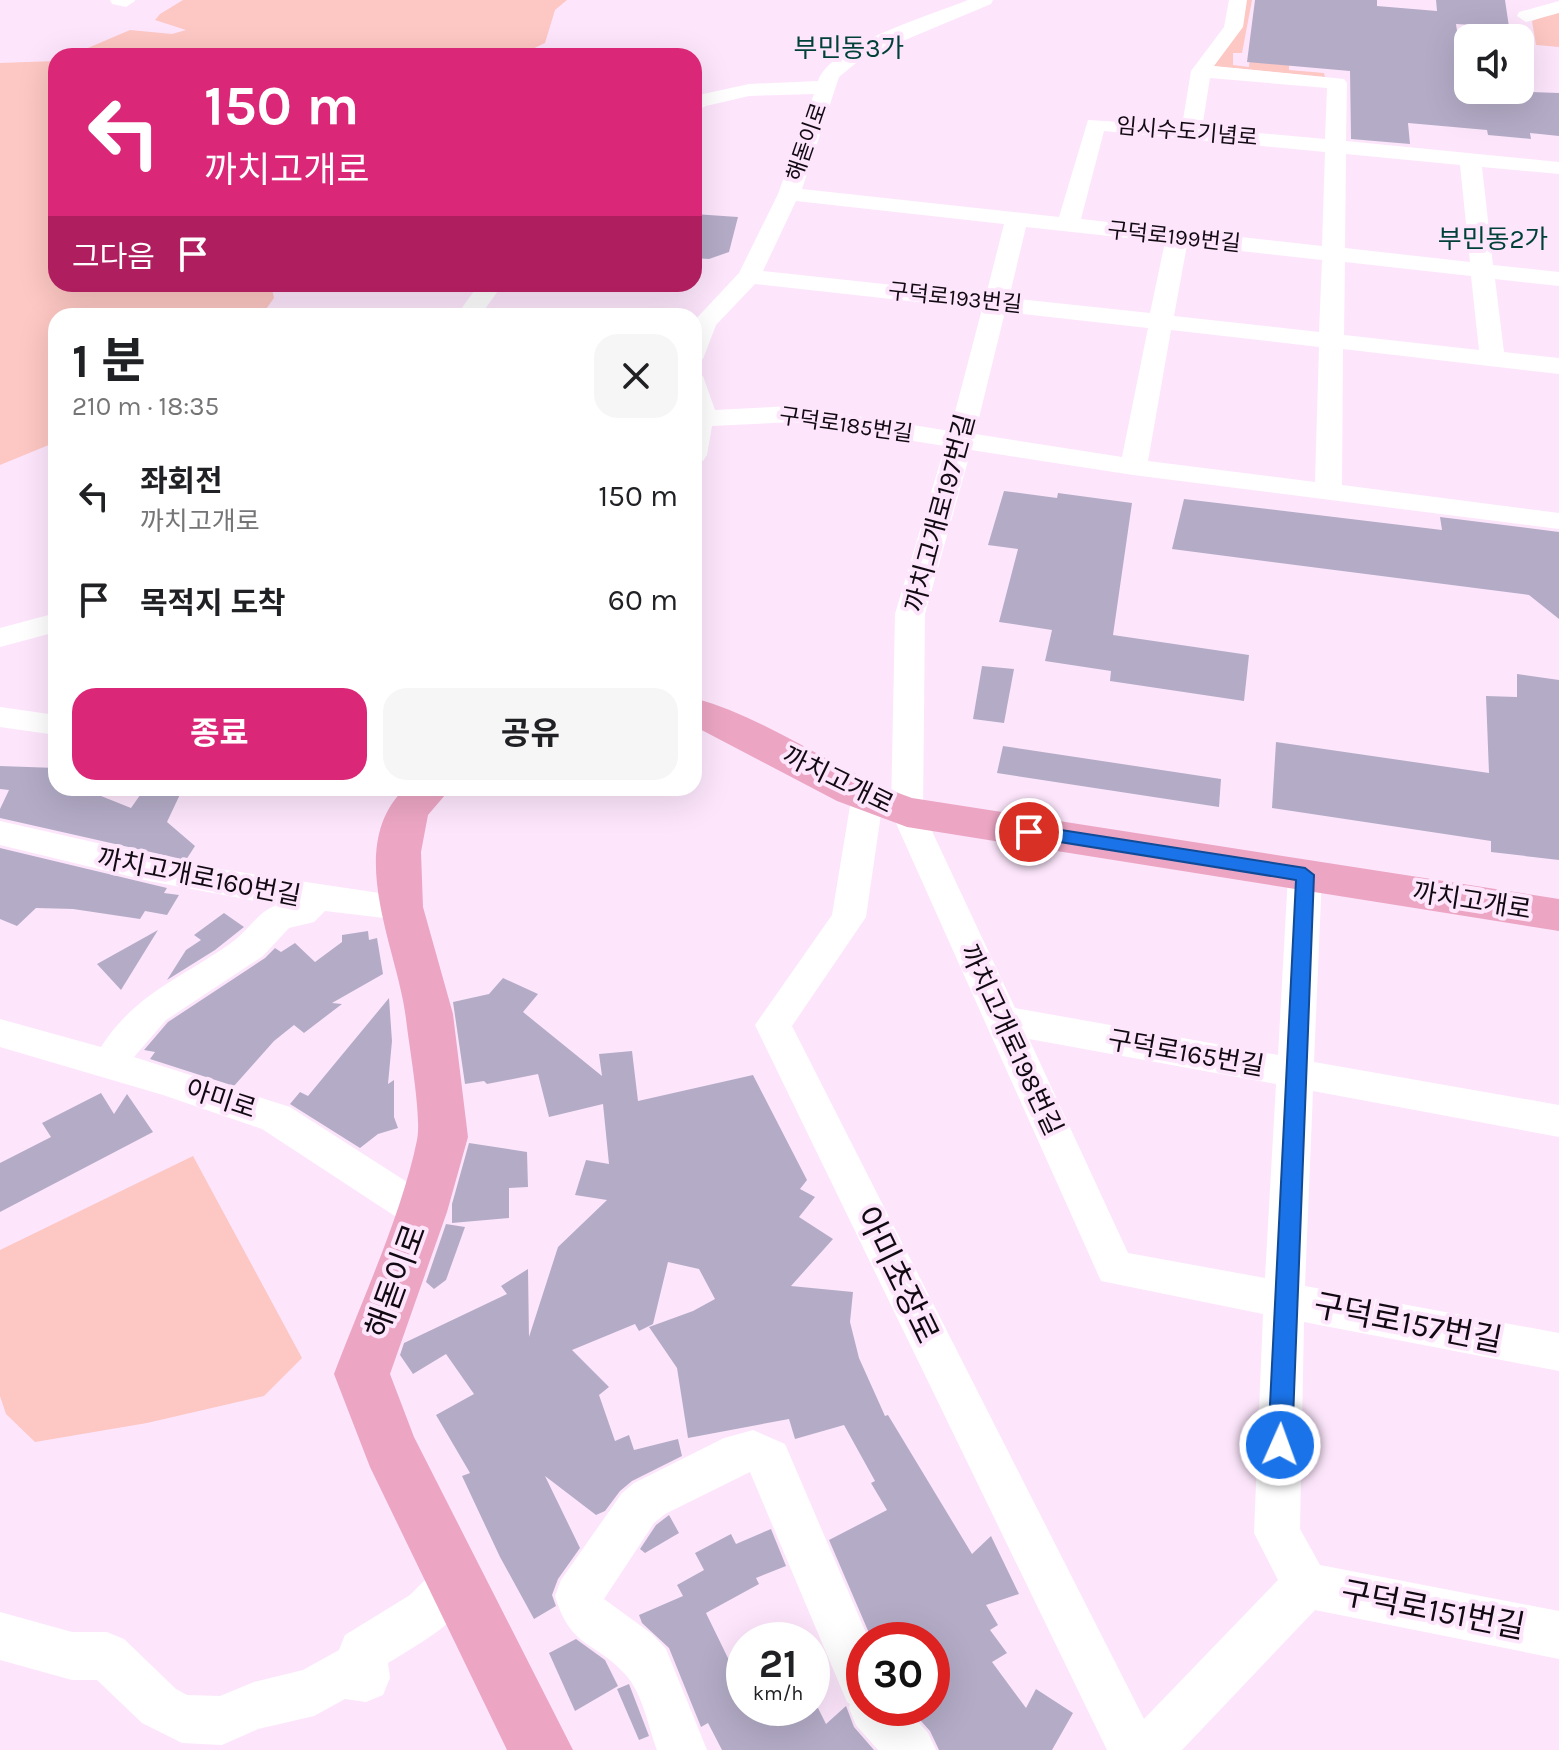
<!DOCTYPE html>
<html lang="ko">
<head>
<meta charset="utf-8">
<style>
  body { margin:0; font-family:Karla,"Noto Sans KR",sans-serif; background:#f6f6f6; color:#202124; height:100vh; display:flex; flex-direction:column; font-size:30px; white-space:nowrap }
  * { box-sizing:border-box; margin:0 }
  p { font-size:26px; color:#757577 }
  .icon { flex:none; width:44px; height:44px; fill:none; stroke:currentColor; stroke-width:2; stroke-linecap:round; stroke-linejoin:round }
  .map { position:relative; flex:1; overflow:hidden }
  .side { position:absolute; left:48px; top:308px; width:654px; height:488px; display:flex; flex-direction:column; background:#fff; border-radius:24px; box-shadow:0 8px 32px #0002 }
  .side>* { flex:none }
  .hud { position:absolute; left:48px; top:48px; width:654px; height:244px; border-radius:24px; box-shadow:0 8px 32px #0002; background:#db2777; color:#fff; overflow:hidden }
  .fabs { position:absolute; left:1454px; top:24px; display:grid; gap:16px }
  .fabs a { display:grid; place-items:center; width:80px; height:80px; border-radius:16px; background:#fff; box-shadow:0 8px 32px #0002; font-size:40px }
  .speed { position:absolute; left:726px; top:1622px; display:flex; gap:16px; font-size:40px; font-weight:700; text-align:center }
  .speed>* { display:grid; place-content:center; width:104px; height:104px; border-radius:50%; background:#fff; box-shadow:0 8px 32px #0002; line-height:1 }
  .speed small { font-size:20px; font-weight:400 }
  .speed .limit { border:12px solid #d22; background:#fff; color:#111 }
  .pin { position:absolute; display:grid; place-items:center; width:68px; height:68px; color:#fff; margin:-34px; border:4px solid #fff; border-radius:50%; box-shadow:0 2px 8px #0007 }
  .me { position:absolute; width:88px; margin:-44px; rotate:2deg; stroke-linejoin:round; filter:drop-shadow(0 0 6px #0008) }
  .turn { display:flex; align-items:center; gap:28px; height:168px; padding:0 24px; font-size:36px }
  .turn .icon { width:104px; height:104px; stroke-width:2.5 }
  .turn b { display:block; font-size:56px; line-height:68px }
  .then { display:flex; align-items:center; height:76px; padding:0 24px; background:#0003; gap:16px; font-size:30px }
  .round { display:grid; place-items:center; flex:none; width:84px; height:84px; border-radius:24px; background:#f6f6f6 }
  .overview { display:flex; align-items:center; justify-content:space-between; height:136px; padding:0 24px }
  h1 { font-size:48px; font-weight:700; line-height:60px }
  .button { display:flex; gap:16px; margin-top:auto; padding:16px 24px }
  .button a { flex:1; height:92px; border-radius:24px; background:#db2777; color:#fff; font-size:32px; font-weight:700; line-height:92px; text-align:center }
  .button a+a { background:#f6f6f6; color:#202124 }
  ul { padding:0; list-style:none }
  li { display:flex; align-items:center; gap:24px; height:104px; padding:0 24px }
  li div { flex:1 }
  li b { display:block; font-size:30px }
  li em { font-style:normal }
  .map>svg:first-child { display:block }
  .green { fill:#fdc7c3 }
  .building { fill:#b4acc7 }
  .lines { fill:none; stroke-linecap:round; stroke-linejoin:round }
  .minor { fill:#fff; fill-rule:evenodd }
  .major { fill:#eca6c4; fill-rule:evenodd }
  .route { fill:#1a73e8; stroke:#114b97; stroke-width:2 }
  .labels { text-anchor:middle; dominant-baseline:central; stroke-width:8; stroke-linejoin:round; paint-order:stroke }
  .far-street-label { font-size:22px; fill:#120a12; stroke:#fde6fc }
  .far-quarter-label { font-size:26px; fill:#00403a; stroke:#fde6fc }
  .street-label { font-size:26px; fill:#120a12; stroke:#fde6fc }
  .near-street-label { font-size:32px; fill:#120a12; stroke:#fde6fc }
</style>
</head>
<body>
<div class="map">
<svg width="1559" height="1750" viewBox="0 0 1559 1750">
  <rect width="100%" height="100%" fill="#fde6fc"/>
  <g class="green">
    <path d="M183,0H567L555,10L545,43L518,56H69L130,30L172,34L186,30L155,20L160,14Z"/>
    <path d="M1245,0H1252L1242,53H1233V65L1249,67L1250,56L1289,60V70L1324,73L1325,77L1212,66Z"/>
    <path d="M1559,11V47L1536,45L1532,21Z"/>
    <path d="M56,61V284H271L274,298L261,316H56V442L0,465V63Z"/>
    <path d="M193,1156L302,1358L264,1396L147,1423L35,1442L6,1414L0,1396V1250Z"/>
  </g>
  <g class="building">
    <path d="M1255,0H1377V6L1437,11L1436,0H1505L1509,27L1456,24L1465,86L1468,90L1559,93V136L1530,133L1531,139L1488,135L1487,130L1408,123L1410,144L1351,139L1350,71L1247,62Z"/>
    <path d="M694,214L738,217L729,252L709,259L694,258Z"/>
    <path d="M1004,491L1057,498L1058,493L1132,503L1113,635L1249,655L1244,701L1110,681L1111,671L1045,661L1052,630L999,622L1018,549L988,545Z"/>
    <path d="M1184,499L1442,530L1440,517L1559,532V619L1529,595L1172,549Z"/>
    <path d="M982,666L1014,669L1004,723L973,719Z"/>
    <path d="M1517,674L1559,680V860L1491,852V841L1272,808L1276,742L1489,773L1486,696L1517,697Z"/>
    <path d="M1003,746L1221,779L1219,807L997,773Z"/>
    <path d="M0,766L56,768V788H81L131,808L145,788H183L167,822L195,846L186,860L0,818V809L9,790L0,789Z"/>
    <path d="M0,848L167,888L164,893L179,895L167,915L145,911L140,919L73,909L36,908L17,926L0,919Z"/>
    <path d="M224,913L244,927L215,950L167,980L186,950L201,940L194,935Z"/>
    <path d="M158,930L121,990L97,964Z"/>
    <path d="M368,931L369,940L377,938L383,974L332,1003L342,1004L304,1033L294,1025L274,1041L234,1086L150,1059L155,1052L144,1050L168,1022L265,958L275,948L281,952L295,943L315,962L342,942V935Z"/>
    <path d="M503,978L538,994L523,1012L602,1076L599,1054L632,1051L638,1101L753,1075L807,1180L800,1189L815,1197L799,1217L833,1239L791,1286L853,1292L850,1322L859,1358L885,1416L888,1415L972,1554L991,1536L1019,1594L986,1605L998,1625L990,1630L1007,1653L992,1662L1026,1708L1036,1689L1073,1713L1052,1750H939L930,1731L911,1710L932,1708V1640H872L829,1540L887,1510L871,1483L875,1481L844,1425L795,1439L789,1419L688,1438L677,1368L649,1327L693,1311L715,1299L699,1269L668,1262L653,1324L639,1331L635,1324L572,1350L609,1387L599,1395L615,1441L629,1435L634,1450L678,1439L682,1456L632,1481L620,1491L605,1511L596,1515L545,1476L580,1548L558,1579L552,1595L556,1606L534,1619L500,1557L462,1476L470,1473L436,1415L474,1394L446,1354L413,1374L400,1355L404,1343L507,1294L501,1286L528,1269L529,1337L558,1247L607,1200L575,1195L586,1160L609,1164L603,1104L549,1117L538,1074L487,1084L484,1081L465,1084L453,1002L489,994Z"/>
    <path d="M389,998L392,1041L388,1084L394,1080V1117L398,1128L378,1134L360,1148L290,1104L300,1092L308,1096Z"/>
    <path d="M101,1093L114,1114L127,1094L153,1132L0,1212V1163L51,1137L42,1123Z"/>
    <path d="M469,1143L527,1152L528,1187L509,1188V1218L452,1223V1204Z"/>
    <path d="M446,1224L465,1227L446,1280L434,1289L426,1282Z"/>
    <path d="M669,1515L679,1533L645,1553L640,1549L656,1525Z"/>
    <path d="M771,1529L786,1566L756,1578L759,1584L706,1613L744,1691V1708H818L826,1724L846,1706L854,1727L874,1750H722L708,1723L701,1727L669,1648L642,1623L639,1615L683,1596L677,1585L704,1570L695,1553L731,1534L736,1544Z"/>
    <path d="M576,1639L605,1660L618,1686L575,1711L549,1653Z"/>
    <path d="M629,1684L649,1736L639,1740L617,1689Z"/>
  </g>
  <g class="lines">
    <g class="minor">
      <path d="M110,0H135V1L126,7L112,4Z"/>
      <path d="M968,0H993L991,4L862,58L839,77L802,189L1059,217L1088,120L1182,126L1191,71L1224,27L1229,0H1247L1243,27L1214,66L1344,79L1347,83L1346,141L1559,162V174L1482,167L1493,265L1559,272V286L1495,279L1504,352L1559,358V374L1343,349L1342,485L1559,513V529L1133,475L971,450L925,614L923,812L1015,1008L1278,1055L1288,875L1293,866L1305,863L1317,866L1322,875L1314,1062L1559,1105V1137L1313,1091L1305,1286L1559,1333V1371L1304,1322L1300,1529L1320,1565L1559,1611V1659L1315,1610L1182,1750H1107L755,1025L832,915L851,800L855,792L867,789L879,792L883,800L866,917L792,1026L1144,1719L1278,1580L1254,1533L1263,1314L1101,1281L891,812L895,614L945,446L793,422L712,426L707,455L703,461L694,463V373L703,376L715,410L793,406L950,431L982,309L755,284L716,325L703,359L694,361V321L739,273L778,194L814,94L749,96L706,106L694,112V96L749,84L818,81C831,44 932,15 968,0ZM1210,78L1327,88L1325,139L1202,128ZM1104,131L1325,152L1322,246L1081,219ZM1346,154L1460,165L1470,262L1345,248ZM796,201L1004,224L986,295L763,271ZM1026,227L1165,242L1150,313L1009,298ZM1187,245L1322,260L1319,332L1174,316ZM1345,262L1471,276L1479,350L1344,335ZM1005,312L1148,328L1122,457L975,434ZM1171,330L1319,347L1315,482L1148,461ZM1029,1039L1276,1084L1265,1278L1128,1253Z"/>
      <path d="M1559,1V13L1526,22L1517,16L1519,12Z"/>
      <path d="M479,284H503L480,316H456Z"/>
      <path d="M56,613V632L0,647V628Z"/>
      <path d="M0,707L56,715V735L0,727Z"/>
      <path d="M0,821L199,866L413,898L418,907L413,916L401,920L325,911L314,922L289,928L263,956L166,1020L134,1057L290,1107L435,1200L441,1212L435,1224L421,1229L407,1224L262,1129L163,1095L0,1047V1019L101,1047C136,992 185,977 235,940C250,928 260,910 277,905L149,881L0,845Z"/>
      <path d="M753,1430L785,1444L869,1640H864V1708H906L928,1733L936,1750H878L856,1725L849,1708L850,1704L847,1702L750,1472L665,1514L654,1523L604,1599L652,1634L666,1649L707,1750H657C648,1726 643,1694 625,1674C594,1640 571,1649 555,1596L561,1580L622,1493L634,1483L724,1438Z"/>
      <path d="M458,1556L474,1563L481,1579C464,1620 424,1641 388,1663L390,1678L383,1695L366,1702L345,1699L314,1716L258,1729L222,1745L182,1743L142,1723L97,1680H72L0,1660V1612L72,1632H107L124,1639L176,1689L187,1695L220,1696L254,1682L303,1670L339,1650L345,1635L410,1595L442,1563Z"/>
    </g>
    <g class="major">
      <path d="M694,698C771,719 836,772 912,798L1559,899V931L907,827L837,801L694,726Z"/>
      <path d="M405,788H451L428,815L421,852L423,907L453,1014L468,1137L447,1212L390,1374L414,1437L573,1750H507L370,1467L334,1374C361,1302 402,1214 417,1140C422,1117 409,1046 406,1019C398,949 343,848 405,788Z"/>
    </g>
  </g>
  <path class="route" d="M1029,825L1305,868L1314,875L1292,1445L1288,1453L1280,1456L1271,1453L1268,1445L1296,880L1023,836L1021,832L1023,827Z"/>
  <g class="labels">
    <g class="far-street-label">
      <text transform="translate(1187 132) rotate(5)">임시수도기념로</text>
      <text transform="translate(807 142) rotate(-71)">해돋이로</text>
      <text transform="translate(1174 237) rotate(6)">구덕로199번길</text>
      <text transform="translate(955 298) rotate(6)">구덕로193번길</text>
      <text transform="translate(846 425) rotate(8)">구덕로185번길</text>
    </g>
    <g class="far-quarter-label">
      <text x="849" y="48">부민동3가</text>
      <text x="1493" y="239">부민동2가</text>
    </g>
    <g class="street-label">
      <text transform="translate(940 513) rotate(-75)">까치고개로197번길</text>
      <text transform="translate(838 780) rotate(26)">까치고개로</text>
      <text transform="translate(199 877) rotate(11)">까치고개로160번길</text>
      <text transform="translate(1472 901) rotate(9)">까치고개로</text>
      <text transform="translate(1011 1040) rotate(65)">까치고개로198번길</text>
      <text transform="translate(1186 1053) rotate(10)">구덕로165번길</text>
      <text transform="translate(221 1099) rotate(18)">아미로</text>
    </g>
    <g class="near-street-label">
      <text transform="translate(897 1275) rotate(64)">아미초장로</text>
      <text transform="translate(396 1281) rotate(-70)">해돋이로</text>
      <text transform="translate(1408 1323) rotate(11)">구덕로157번길</text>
      <text transform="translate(1433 1610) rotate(11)">구덕로151번길</text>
    </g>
  </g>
</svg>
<div class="fabs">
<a><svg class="icon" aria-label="sound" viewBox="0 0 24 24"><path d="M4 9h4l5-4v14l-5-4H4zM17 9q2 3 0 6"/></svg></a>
</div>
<div class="speed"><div>21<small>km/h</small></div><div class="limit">30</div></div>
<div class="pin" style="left:1029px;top:832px;background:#d93025"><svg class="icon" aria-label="arrive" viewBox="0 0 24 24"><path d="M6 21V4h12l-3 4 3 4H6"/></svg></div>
<svg class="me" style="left:1280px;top:1445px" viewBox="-20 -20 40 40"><circle r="17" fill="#1a73e8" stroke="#fff" stroke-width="3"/><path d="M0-11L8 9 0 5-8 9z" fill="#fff"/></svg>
<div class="hud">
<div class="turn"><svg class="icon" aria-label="left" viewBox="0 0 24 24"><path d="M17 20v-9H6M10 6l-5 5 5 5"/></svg><div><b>150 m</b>까치고개로</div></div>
<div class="then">그다음<svg class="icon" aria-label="arrive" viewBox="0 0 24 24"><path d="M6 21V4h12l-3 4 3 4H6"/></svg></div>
</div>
<section class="side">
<div class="overview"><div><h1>1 분</h1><p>210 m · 18:35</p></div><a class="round"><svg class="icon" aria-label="close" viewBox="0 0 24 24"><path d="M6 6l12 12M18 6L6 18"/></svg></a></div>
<ul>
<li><svg class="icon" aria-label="left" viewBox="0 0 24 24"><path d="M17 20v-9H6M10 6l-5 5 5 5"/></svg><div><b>좌회전</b><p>까치고개로</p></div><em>150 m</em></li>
<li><svg class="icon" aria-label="arrive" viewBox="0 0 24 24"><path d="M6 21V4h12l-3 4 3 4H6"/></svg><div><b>목적지 도착</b></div><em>60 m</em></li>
</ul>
<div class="button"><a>종료</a><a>공유</a></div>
</section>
</div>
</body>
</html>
